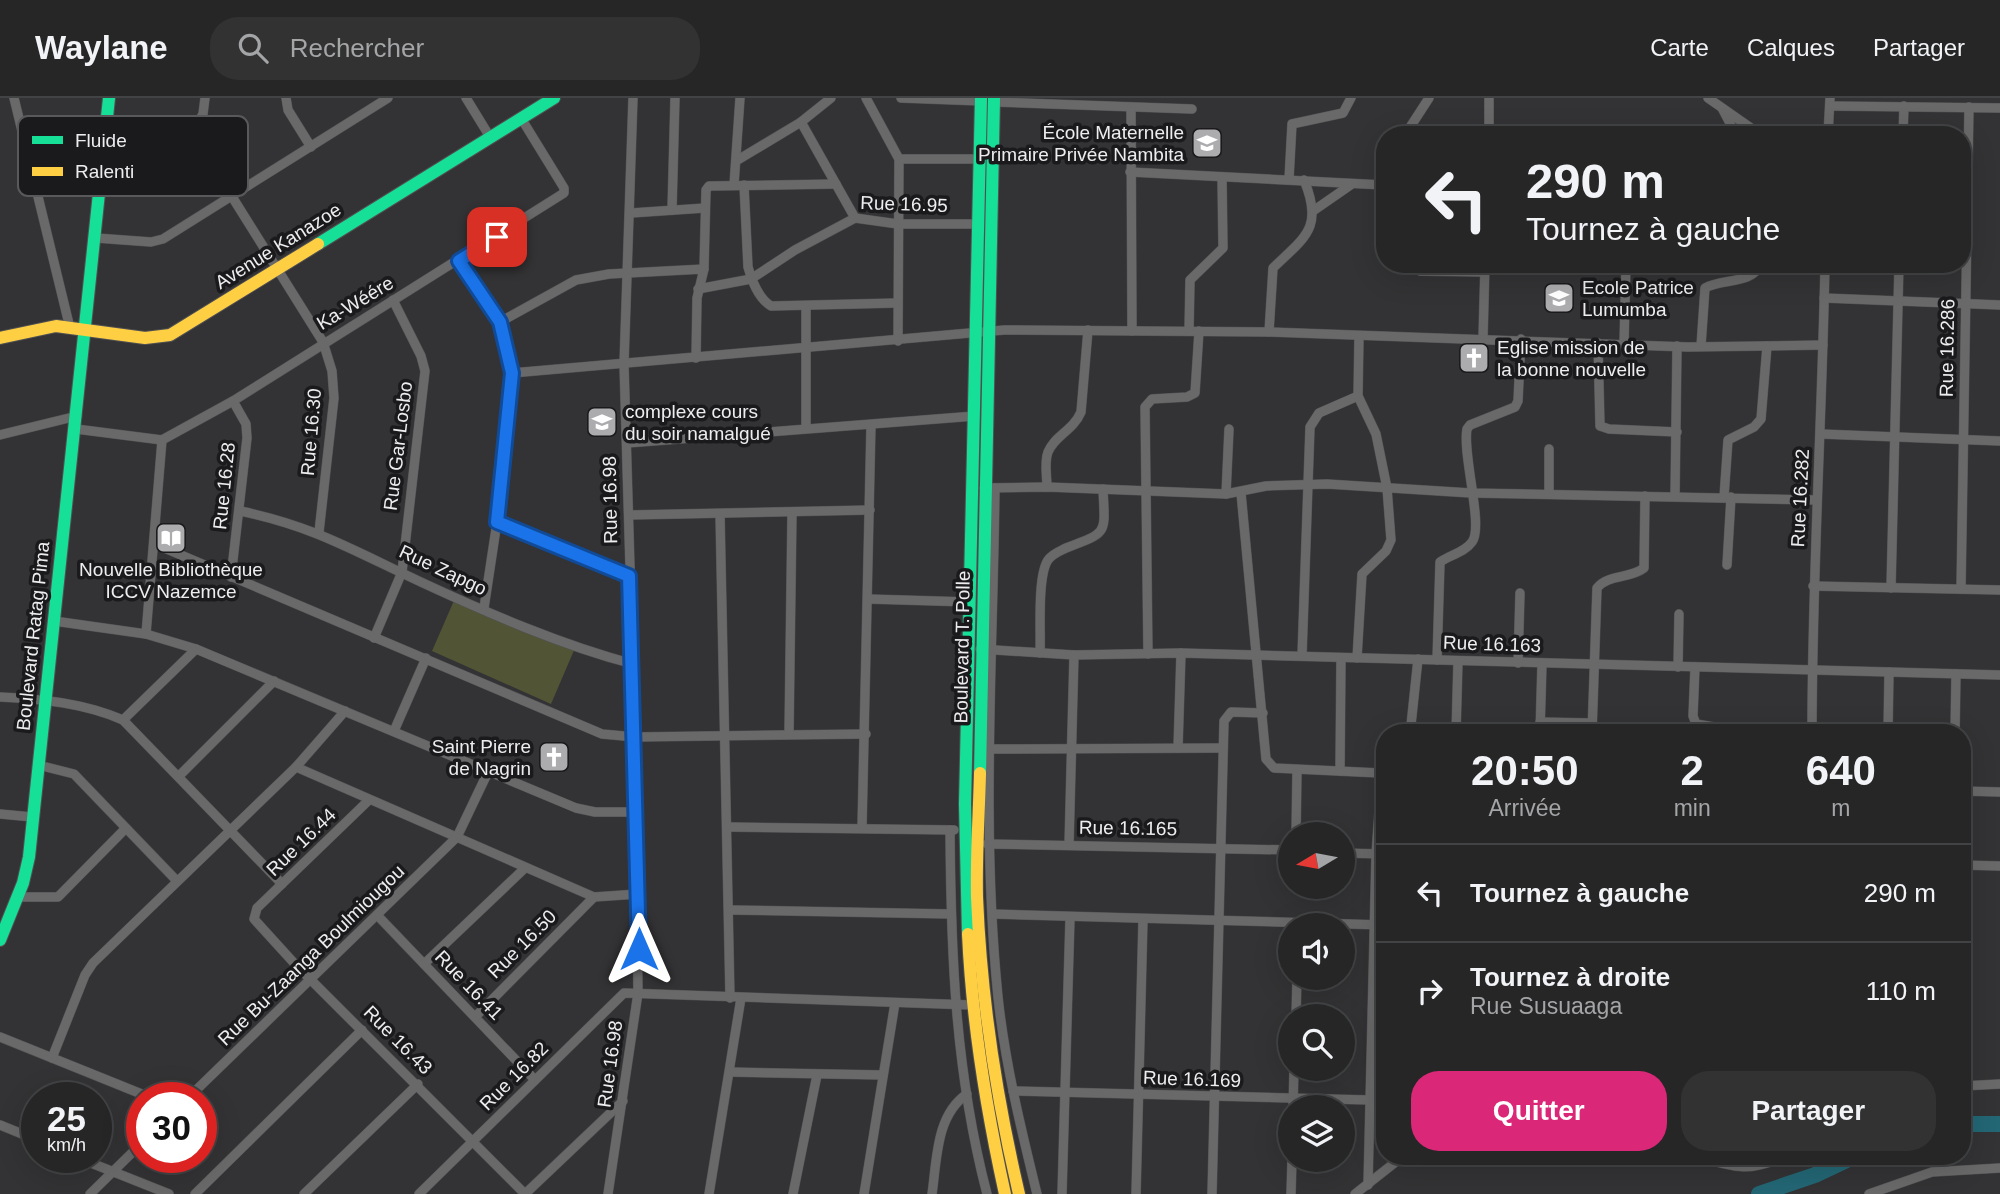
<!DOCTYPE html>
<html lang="fr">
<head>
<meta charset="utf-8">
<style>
  body { margin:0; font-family:Helvetica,sans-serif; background:#323233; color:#f1f3f6; height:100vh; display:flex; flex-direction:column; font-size:26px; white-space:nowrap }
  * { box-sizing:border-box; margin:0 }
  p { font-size:23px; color:#a4a5a7 }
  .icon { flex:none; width:38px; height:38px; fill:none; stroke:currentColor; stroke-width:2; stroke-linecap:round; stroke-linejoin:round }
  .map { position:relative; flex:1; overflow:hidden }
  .side { position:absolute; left:1376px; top:626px; width:595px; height:441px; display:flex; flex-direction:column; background:#262627; border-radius:28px; box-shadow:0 7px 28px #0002,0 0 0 2px #424344 }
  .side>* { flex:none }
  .hud { position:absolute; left:1376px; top:28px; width:595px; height:147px; border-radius:28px; box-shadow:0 7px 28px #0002,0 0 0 2px #424344; background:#262627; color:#f1f3f6; overflow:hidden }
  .needle { width:46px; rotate:260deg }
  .controls { position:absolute; left:1278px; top:724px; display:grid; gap:14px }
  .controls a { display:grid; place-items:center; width:77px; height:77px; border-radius:50%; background:#262627; box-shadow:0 7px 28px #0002,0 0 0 2px #424344; font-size:35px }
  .speed { position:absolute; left:21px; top:984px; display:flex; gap:14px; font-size:35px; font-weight:700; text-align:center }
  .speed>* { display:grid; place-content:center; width:91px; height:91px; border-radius:50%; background:#262627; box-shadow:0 7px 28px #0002,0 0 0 2px #424344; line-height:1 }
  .speed small { font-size:18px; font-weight:400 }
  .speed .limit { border:10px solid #d22; background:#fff; color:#111 }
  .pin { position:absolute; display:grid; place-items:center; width:60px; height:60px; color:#fff; margin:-30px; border-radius:14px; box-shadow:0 4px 10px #0006 }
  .me { position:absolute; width:77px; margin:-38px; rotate:0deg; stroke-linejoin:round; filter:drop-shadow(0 0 5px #0008) }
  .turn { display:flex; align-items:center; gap:24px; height:147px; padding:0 35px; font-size:32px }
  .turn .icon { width:91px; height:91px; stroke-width:2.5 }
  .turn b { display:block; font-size:49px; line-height:60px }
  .eta { display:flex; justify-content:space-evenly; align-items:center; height:119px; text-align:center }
  .eta b { font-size:42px; font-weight:700; line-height:49px }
  .primary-button { display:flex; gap:14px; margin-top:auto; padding:14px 35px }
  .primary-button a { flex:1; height:80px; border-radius:28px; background:#db2777; color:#fff; font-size:28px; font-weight:700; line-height:80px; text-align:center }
  .primary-button a+a { background:#323233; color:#f1f3f6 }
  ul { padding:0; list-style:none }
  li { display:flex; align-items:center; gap:21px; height:98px; padding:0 35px; border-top:2px solid #424344 }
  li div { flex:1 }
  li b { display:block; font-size:26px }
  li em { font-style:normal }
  header { display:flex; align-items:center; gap:42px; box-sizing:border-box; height:98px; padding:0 35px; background:#262627; border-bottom:2px solid #424344 }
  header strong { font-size:33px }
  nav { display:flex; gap:38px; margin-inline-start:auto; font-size:24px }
  .search { width:490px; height:63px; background:#323233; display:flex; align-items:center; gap:18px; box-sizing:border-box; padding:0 24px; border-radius:28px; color:#a4a5a7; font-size:26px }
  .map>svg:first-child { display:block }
  .pitch { fill:#515536 }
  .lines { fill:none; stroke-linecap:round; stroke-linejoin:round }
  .river { stroke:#236674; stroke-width:16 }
  .street-casing { stroke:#515052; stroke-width:10 }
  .fast-casing { stroke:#515052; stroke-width:14 }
  .slow-casing { stroke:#515052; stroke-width:14 }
  .street { stroke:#6a696a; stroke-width:9 }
  .fast { stroke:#16e098; stroke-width:12 }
  .slow { stroke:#ffcf43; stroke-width:12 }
  .route-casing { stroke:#114b97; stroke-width:18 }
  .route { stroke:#1a73e8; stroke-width:12 }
  .labels { text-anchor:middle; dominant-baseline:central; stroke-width:7; stroke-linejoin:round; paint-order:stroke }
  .poi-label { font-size:19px; fill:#edecef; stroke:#1a191b; text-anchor:start }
  .street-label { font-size:19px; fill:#edecef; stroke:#1a191b }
  .key { fill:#1a191b; stroke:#59585b; stroke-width:2 }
  .key-label { font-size:19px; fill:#edecef }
</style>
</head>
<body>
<header>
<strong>Waylane</strong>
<div class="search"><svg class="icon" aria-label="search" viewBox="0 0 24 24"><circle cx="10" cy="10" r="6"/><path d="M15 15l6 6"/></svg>Rechercher</div>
<nav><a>Carte</a><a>Calques</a><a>Partager</a></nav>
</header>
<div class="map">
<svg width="2000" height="1096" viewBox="0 0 2000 1096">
  <rect width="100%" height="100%" fill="#333234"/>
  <path class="pitch" d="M456,498L575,550L551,606L432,553Z"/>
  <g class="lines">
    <g class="river">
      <path d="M1962,1026H2000"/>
      <path d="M1759,1096L1815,1077L1853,1059"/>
    </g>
    <g class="street-casing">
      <g id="street">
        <path d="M14,0L70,230"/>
        <path d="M286,0L288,12L311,49"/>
        <path d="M466,0L490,39"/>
        <path d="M866,0L899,61L898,243"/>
        <path d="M901,0L981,3"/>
        <path d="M1708,0L1761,37"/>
        <path d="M994,4L1192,11"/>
        <path d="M1830,8L2000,10"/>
        <path d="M1131,10L1132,233"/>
        <path d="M1722,10L1736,37"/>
        <path d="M801,24L855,120"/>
        <path d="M1405,37L1429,0"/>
        <path d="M1489,37V0"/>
        <path d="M1828,37L1830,0"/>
        <path d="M1903,37L1904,8"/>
        <path d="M104,47L147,51L160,48L197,27L203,16L205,0"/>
        <path d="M899,61H978"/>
        <path d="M736,63L801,24L831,0"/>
        <path d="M1130,74L1384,87"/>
        <path d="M1289,81L1292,26L1343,15L1351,0"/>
        <path d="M734,87L740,0"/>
        <path d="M744,87L748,169C752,183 758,200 771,208L897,205"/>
        <path d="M231,97L323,244L332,273L334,300L319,434"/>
        <path d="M672,112L675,0"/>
        <path d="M1313,113L1352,86"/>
        <path d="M631,115L705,110"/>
        <path d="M96,140L151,144L163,141L388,0"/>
        <path d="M459,163L500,224L512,275L497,424L484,510"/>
        <path d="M704,171L706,92L709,88L836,86"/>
        <path d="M1420,173L1484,174"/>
        <path d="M698,191L751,181L795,152L855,120L898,126H977"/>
        <path d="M1824,200L2000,207"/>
        <path d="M500,224L576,182L609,176L704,171L697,200L696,260"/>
        <path d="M1189,233L1190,182L1223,150L1222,79"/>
        <path d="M1269,234L1273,170C1305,139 1324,130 1304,82"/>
        <path d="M1483,240L1485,166"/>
        <path d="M1598,245L1600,328L1609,331L1677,334"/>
        <path d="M1624,246L1626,166"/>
        <path d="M1701,248L1705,190C1723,180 1751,187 1761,166"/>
        <path d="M512,275L1004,232L1269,234L1688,249L1823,247"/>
        <path d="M806,330V208"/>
        <path d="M76,331L162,342L233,303L564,95V90L521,20"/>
        <path d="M1821,336L2000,343"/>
        <path d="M0,337L77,318"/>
        <path d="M627,345L975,318"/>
        <path d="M1047,389C1047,379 1044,364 1048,354C1055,337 1073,333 1081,314L1088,232"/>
        <path d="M984,390L1047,389L1226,396L1266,388L1327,386L1471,395L1816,402"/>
        <path d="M995,390C993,559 981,731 998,899C1005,965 1021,1031 1037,1096"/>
        <path d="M1241,395L1266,661L1274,670L1380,675"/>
        <path d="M1226,396L1229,331"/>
        <path d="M1549,396V351"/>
        <path d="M1675,398L1677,248"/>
        <path d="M1724,399L1728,342L1754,329L1761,321L1767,248"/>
        <path d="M240,413C314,428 356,454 423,485C490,516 561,547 633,566"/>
        <path d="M720,416L730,900"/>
        <path d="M629,417L870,412"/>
        <path d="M497,424L629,478"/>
        <path d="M155,446L602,636L635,639L866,636"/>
        <path d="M1727,467L1731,399"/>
        <path d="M231,479L247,340L246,326L233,303"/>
        <path d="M1813,488L2000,492"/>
        <path d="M1891,490L1899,166"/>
        <path d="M1961,491L1969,9"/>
        <path d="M868,501L970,504"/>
        <path d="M54,523L146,536L196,551L576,710L595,714H636"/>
        <path d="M146,536L162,342"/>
        <path d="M374,540L402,474L425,273L421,258L393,202"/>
        <path d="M980,551L1074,557L1181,555L2000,577"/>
        <path d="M1040,555C1041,534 1037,478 1048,462C1052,456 1060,453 1066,450C1109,434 1105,436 1103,391"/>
        <path d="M1148,556L1145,309L1152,301L1187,299L1195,295L1199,233"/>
        <path d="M1302,558L1310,329L1319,315L1358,298"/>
        <path d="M1357,560L1362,476L1386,453L1391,442L1387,390L1376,336L1358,298L1359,238"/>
        <path d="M1437,562L1440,464C1450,457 1465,454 1472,444C1484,429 1462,356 1467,331L1470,327L1515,309L1518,303L1521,241"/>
        <path d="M1518,565L1520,495"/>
        <path d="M1678,569L1679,516"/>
        <path d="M1695,569L1693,618L1696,626L1750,635"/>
        <path d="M0,599C42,601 84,605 123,622L282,786"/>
        <path d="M123,622L196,551"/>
        <path d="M1540,624L1592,625"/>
        <path d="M394,633L426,560"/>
        <path d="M789,635L792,415"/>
        <path d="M1399,635L1411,627L1418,561"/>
        <path d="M1456,635L1458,563"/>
        <path d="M1540,635L1542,565"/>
        <path d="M1592,635L1597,490C1608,476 1630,481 1644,470L1645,398"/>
        <path d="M1812,635C1812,479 1822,323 1825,166"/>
        <path d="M1888,635L1889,574"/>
        <path d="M1955,635L1956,576"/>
        <path d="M1178,650L1181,555"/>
        <path d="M991,651L1223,650"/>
        <path d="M38,667L74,676L176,782"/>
        <path d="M296,669L594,799L638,796"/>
        <path d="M1340,673L1341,560"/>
        <path d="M179,678L274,583"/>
        <path d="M1962,693L2000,694"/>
        <path d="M369,702L257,810L254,821L294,865L525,1096"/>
        <path d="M0,716L32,719"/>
        <path d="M729,729L954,732"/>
        <path d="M862,730L871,327"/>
        <path d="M950,732C951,858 955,973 987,1096"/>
        <path d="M1296,737L1297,672"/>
        <path d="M987,746L1290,752"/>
        <path d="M1069,747L1074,557"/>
        <path d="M1342,755L1384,756"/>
        <path d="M1962,767L2000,768"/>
        <path d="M18,799H58L125,731"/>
        <path d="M730,812L951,816"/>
        <path d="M993,816L1384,827"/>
        <path d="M377,817L535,982"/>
        <path d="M424,866L525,770"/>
        <path d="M475,919L594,799"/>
        <path d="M1296,919L1297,880"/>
        <path d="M0,939L149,999"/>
        <path d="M52,960L85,877L93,865L296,669L345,613"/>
        <path d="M730,974L883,977"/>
        <path d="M1962,988L2000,986"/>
        <path d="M1013,993L1370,1002"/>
        <path d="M189,999L457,739L488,674"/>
        <path d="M1293,1010L1294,971"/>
        <path d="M0,1027L37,1042"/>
        <path d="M76,1059L169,1096"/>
        <path d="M1701,1059C1737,1070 1747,1074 1784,1059"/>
        <path d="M1368,1087L1376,756L1384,644"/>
        <path d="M90,1096L142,1045"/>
        <path d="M195,1096L362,932"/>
        <path d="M304,1096L418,986"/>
        <path d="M419,1096L624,895L972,907"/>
        <path d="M525,1096L623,1003"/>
        <path d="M608,1096L638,895L635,639L624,266L633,0"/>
        <path d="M709,1096L741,900"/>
        <path d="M793,1096L817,977"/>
        <path d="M864,1096L895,905"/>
        <path d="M932,1096C937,1061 936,1017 967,996"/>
        <path d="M1062,1096L1070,820"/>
        <path d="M1136,1096L1143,822"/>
        <path d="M1212,1096L1224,623L1231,614L1263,615"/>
        <path d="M1291,1096L1292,1062"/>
        <path d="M1355,1096L1402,1059"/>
        <path d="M1869,1096L1932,1074L2000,1070"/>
      </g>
    </g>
    <g class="fast-casing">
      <g id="fast">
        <path d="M318,146L554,0"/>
        <path d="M980,675L994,0"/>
        <path d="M968,836L965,706L981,0"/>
        <path d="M0,842L23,785L29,759L109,0"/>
      </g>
    </g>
    <g class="slow-casing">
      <g id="slow">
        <path d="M0,240L56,228L145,240L170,237L318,146"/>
        <path d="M980,675C979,716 976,758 977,799C981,899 996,998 1019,1096"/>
        <path d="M968,836C972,924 986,1010 1005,1096"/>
      </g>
    </g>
    <use href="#street" class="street"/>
    <use href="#fast" class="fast"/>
    <use href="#slow" class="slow"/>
  </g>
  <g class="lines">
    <g class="route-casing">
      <path id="route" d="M497,139L459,163L500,224L512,275L497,424L629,478L639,851"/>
    </g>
    <use href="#route" class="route"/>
  </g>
  <defs>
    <g id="school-square" transform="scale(1.575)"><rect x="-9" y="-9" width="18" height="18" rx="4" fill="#acabae" stroke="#1a191b"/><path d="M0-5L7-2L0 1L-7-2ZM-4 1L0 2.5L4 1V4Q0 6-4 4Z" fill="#fff"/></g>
    <g id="church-square" transform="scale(1.575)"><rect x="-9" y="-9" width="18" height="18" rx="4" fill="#acabae" stroke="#1a191b"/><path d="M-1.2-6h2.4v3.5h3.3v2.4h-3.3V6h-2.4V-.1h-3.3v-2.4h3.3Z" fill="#fff"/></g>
    <g id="library-square" transform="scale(1.575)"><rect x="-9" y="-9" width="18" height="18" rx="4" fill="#acabae" stroke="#1a191b"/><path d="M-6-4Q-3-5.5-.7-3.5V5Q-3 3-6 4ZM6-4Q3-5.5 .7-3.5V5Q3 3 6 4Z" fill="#fff"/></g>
  </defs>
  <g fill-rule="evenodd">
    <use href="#school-square" x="1207" y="45"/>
    <use href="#school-square" x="1559" y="200"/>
    <use href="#church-square" x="1474" y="260"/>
    <use href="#school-square" x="602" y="324"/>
    <use href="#library-square" x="171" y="440"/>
    <use href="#church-square" x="554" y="659"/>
  </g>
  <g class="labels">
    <g class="poi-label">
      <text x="1184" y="34" text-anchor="end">École Maternelle<tspan x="1184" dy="22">Primaire Privée Nambita</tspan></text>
      <text x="1582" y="189">Ecole Patrice<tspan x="1582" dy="22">Lumumba</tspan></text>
      <text x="1497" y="249">Eglise mission de<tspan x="1497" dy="22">la bonne nouvelle</tspan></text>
      <text x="625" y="313">complexe cours<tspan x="625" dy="22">du soir namalgué</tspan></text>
      <text x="171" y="471" text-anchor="middle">Nouvelle Bibliothèque<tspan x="171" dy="22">ICCV Nazemce</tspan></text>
      <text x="531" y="648" text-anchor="end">Saint Pierre<tspan x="531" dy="22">de Nagrin</tspan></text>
    </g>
    <g class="street-label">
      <text transform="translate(904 106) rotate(2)">Rue 16.95</text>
      <text transform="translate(278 148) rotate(-32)">Avenue Kanazoe</text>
      <text transform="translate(355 205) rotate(-31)">Ka-Wéére</text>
      <text transform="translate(1947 250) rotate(-89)">Rue 16.286</text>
      <text transform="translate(311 334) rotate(-85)">Rue 16.30</text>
      <text transform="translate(398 348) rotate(-83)">Rue Gar-Losbo</text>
      <text transform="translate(224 388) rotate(-84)">Rue 16.28</text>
      <text transform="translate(1800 400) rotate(-87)">Rue 16.282</text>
      <text transform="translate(610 402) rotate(-91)">Rue 16.98</text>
      <text transform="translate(443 472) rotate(25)">Rue Zapgo</text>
      <text transform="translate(33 538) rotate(-84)">Boulevard Ratag Pima</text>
      <text transform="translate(1492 546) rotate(2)">Rue 16.163</text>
      <text transform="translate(962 549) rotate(-89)">Boulevard T. Polle</text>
      <text transform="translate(1128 730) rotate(1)">Rue 16.165</text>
      <text transform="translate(301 744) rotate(-44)">Rue 16.44</text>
      <text transform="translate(522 846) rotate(-45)">Rue 16.50</text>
      <text transform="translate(311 857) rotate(-44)">Rue Bu-Zaanga Boulmiougou</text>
      <text transform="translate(469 887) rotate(46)">Rue 16.41</text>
      <text transform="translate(398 942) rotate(45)">Rue 16.43</text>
      <text transform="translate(610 966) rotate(-82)">Rue 16.98</text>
      <text transform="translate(514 978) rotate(-45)">Rue 16.82</text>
      <text transform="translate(1192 981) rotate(2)">Rue 16.169</text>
    </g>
  </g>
  <rect x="18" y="18" width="230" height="80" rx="10" class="key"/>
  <rect x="32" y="38" width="31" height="8" fill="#16e098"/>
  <rect x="32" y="69" width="31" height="9" fill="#ffcf43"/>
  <g class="key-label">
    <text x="75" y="49">Fluide</text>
    <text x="75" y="80">Ralenti</text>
  </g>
</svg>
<div class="controls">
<a><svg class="needle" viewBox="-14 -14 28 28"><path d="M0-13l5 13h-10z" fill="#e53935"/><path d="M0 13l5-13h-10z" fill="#a4a5a7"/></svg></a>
<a><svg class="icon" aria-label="sound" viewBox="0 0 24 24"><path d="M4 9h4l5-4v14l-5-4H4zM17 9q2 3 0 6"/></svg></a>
<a><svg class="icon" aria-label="search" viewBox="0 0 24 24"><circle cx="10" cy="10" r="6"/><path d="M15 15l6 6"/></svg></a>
<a><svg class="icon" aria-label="layers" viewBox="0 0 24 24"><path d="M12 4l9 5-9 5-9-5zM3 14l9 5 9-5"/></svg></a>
</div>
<div class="speed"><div>25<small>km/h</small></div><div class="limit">30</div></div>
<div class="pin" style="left:497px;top:139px;background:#d93025"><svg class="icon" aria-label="arrive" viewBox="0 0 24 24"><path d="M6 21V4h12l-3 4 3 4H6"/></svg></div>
<svg class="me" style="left:639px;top:851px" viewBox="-20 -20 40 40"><path d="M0-17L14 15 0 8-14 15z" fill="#1a73e8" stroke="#fff" stroke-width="4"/></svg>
<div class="hud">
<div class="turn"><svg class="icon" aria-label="left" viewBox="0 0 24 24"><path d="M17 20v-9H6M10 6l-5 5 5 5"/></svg><div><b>290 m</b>Tournez à gauche</div></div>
</div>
<section class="side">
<div class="eta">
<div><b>20:50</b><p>Arrivée</p></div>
<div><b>2</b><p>min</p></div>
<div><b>640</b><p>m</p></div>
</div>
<ul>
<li><svg class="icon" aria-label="left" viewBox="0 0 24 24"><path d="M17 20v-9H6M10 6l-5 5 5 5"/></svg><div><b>Tournez à gauche</b></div><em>290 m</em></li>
<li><svg class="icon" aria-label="right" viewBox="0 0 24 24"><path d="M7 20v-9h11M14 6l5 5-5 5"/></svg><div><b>Tournez à droite</b><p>Rue Susuaaga</p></div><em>110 m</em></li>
</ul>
<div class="primary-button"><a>Quitter</a><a>Partager</a></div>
</section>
</div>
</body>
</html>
